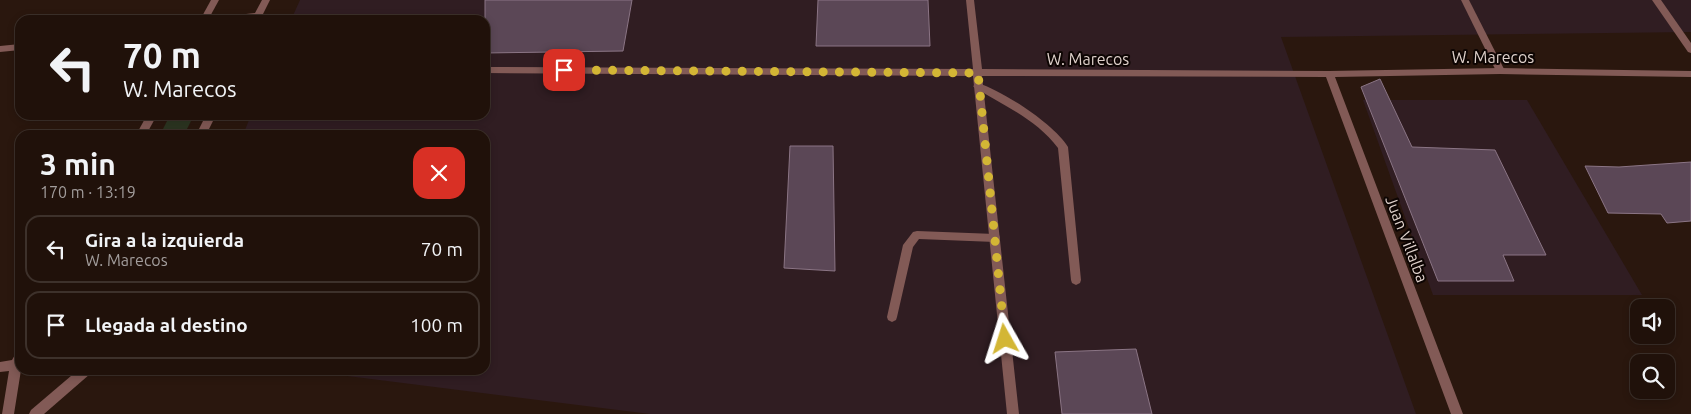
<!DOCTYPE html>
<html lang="es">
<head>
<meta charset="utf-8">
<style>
  body { margin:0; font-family:Ubuntu,sans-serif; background:#2d1f18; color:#f1f3f6; height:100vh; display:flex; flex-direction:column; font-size:19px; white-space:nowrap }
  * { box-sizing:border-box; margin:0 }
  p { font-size:16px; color:#a29d9c }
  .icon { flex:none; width:28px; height:28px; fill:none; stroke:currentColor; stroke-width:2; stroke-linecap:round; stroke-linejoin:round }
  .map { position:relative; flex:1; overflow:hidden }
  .sheet { position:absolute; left:15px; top:130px; width:475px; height:245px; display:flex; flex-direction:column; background:#20110a; border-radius:15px; box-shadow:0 2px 8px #0003,0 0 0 1px #3d312b }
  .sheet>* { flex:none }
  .banner { position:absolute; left:15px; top:15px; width:475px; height:105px; border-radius:15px; box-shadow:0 2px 8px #0003,0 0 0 1px #3d312b; background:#20110a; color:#f1f3f6; overflow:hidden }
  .fabs { position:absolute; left:1630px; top:299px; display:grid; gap:10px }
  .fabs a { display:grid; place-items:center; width:45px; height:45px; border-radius:10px; background:#20110a; box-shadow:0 2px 8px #0003,0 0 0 1px #3d312b; font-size:25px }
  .pin { position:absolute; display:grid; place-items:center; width:42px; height:42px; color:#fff; margin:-21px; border-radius:10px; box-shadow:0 2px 8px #0006 }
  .me { position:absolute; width:55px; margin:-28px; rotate:354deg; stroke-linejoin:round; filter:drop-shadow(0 0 4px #0008) }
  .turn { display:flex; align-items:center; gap:18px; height:105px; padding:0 25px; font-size:22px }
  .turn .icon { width:65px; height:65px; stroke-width:2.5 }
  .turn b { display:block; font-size:35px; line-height:42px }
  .round { display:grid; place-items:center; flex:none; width:52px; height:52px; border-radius:15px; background:#2d1f18 }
  .overview { display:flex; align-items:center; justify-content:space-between; height:85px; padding:0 25px }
  h1 { font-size:30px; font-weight:600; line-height:38px }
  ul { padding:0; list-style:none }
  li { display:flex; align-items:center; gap:15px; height:68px; margin:0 10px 8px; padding:0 15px; border:2px solid #3d312b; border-radius:15px }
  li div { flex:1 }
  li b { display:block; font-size:19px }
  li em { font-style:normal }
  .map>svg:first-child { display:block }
  .industrial { fill:#301d22 }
  .green { fill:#2c3521 }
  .building { fill:#5b4756; stroke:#8b7585 }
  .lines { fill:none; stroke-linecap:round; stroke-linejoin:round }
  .lane { fill:#825a56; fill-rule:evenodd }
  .street { fill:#825a56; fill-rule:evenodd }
  .route { stroke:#d3b635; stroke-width:9; stroke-dasharray:0 16.2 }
  .labels { text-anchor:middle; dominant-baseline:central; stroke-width:4; stroke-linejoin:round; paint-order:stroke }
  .street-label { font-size:16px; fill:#dfd1cb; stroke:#0d0503 }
</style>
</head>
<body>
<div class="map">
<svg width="1691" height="414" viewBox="0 0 1691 414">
  <rect width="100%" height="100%" fill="#2a170e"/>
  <g class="industrial">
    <path d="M300,0H1691V32L1281,37L1416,414H650L300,370H485V135H243L251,115H485V20H291Z"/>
    <path d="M1363,100H1527L1642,295H1433Z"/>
  </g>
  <path class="green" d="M170,115H194L184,135H160Z"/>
  <g class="building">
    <path d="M485,0H632L623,51L485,53Z"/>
    <path d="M818,0H928L930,46H816Z"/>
    <path d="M1380,79L1412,147L1495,150L1546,255H1503L1514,281H1438L1361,87Z"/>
    <path d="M790,146H833L835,271L784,268Z"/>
    <path d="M1691,162V221L1667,223L1661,214L1608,213L1585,166L1619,167Z"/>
    <path d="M1136,349L1152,414H1062L1055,352Z"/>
  </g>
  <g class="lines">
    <g class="lane">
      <path d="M1461,0H1469L1505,71L1503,73H1497Z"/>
      <path d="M978,83C1003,91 1054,124 1068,147L1081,280L1080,283L1076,285L1072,283L1071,280L1058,148C1037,120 1005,106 975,88L973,86Z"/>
      <path d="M917,231L995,234L999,235L1000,238L999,241L995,242L919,239L913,247L897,317L896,320L892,322L888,320L887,317L903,245L913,232Z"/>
    </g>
    <g class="street">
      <path d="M211,0H219L208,20H200Z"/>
      <path d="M262,0H270L260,20H215L219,17L255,13Z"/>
      <path d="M966,0H974L982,69L1329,71L1500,68L1691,71V77L1500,74L1335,77L1463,414H1451L1326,77L982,76L1019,414H1007L973,76L485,73V67L973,69Z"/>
      <path d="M1652,0H1661L1691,43V53L1688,52Z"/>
      <path d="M20,44V50L0,52V46Z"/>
      <path d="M147,115H157L146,135H136Z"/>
      <path d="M206,115H216L206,135H196Z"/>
      <path d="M20,352L21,370L14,414H2L9,371L0,372V362L12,360L16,353Z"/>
      <path d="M78,370H92L90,374L44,414H29L31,410Z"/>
    </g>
  </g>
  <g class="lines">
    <path class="route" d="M564,70L978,73L1005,339"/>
  </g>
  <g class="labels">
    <g class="street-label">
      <text x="1493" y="57">W. Marecos</text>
      <text x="1088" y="59">W. Marecos</text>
      <text transform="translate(1407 239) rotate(69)">Juan Villalba</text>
    </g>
  </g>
</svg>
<div class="fabs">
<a><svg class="icon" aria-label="sound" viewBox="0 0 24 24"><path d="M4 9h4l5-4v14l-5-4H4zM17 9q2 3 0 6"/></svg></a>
<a><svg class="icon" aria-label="search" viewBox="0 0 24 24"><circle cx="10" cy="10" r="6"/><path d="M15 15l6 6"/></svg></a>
</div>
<div class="pin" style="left:564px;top:70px;background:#d93025"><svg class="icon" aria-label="arrive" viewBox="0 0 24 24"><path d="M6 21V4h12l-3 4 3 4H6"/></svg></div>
<svg class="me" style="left:1005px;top:339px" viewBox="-20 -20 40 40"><path d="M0-17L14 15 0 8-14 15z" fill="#d3b635" stroke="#fff" stroke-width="4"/></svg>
<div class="banner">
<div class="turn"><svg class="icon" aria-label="left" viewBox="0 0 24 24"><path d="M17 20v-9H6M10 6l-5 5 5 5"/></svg><div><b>70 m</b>W. Marecos</div></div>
</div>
<section class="sheet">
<div class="overview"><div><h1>3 min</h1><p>170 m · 13:19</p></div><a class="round" style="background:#d93025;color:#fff"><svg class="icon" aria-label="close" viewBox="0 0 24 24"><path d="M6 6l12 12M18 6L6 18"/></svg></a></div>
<ul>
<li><svg class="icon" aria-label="left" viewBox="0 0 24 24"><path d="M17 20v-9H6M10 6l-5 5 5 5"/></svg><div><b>Gira a la izquierda</b><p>W. Marecos</p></div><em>70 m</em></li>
<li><svg class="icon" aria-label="arrive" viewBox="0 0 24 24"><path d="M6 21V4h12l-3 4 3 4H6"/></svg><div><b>Llegada al destino</b></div><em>100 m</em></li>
</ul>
</section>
</div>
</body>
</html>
